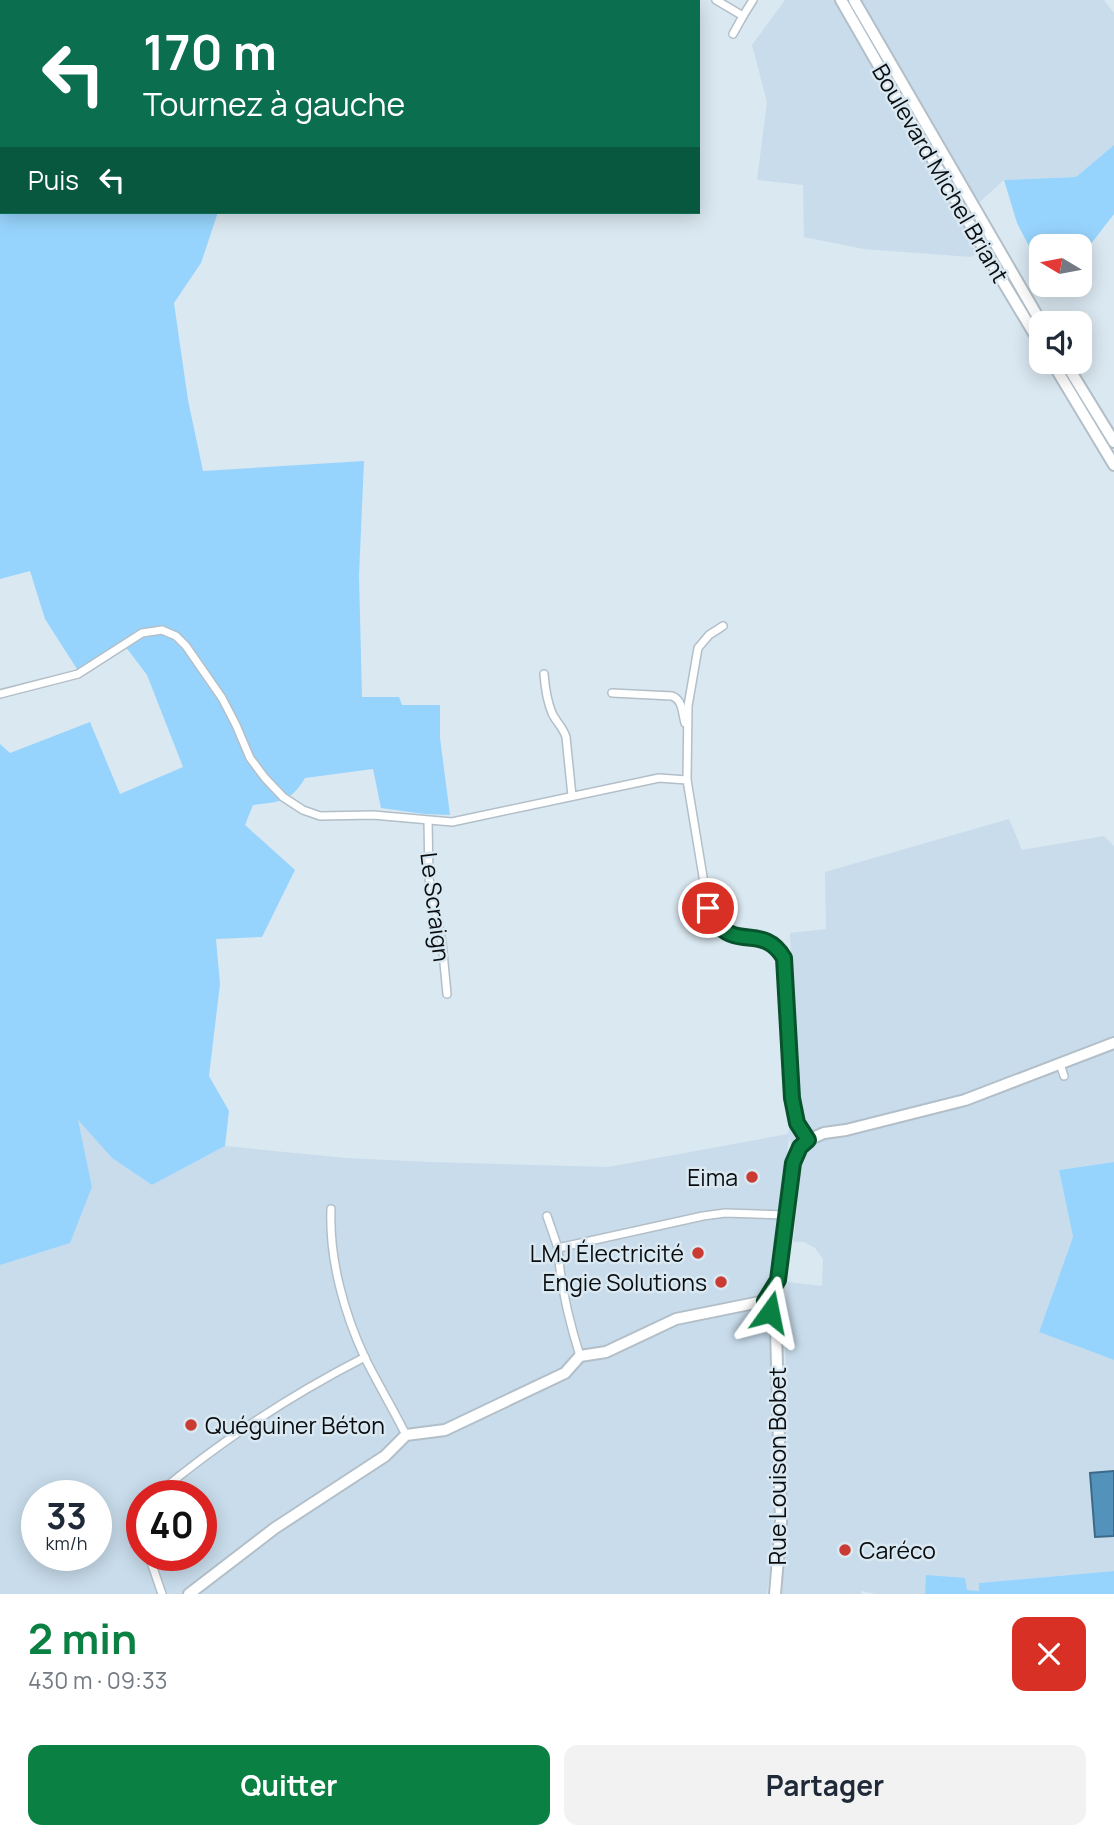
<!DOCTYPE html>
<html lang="fr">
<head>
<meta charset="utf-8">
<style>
  body { margin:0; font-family:Manrope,sans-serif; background:#f2f2f3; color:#1f2937; height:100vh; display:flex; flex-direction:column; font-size:26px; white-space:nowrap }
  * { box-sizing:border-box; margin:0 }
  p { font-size:23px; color:#747a83 }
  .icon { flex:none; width:38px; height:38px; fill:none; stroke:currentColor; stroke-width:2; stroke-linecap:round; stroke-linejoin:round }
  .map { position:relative; height:1594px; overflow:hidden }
  .panel { display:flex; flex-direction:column; background:#fff; flex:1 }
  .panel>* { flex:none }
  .guide { position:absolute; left:0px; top:0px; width:700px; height:214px; box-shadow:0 4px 18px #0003; background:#0b6e4f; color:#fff; overflow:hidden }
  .needle { width:46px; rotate:280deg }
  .buttons { position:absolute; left:1029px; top:234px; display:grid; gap:14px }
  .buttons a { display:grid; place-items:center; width:63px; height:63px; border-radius:14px; background:#fff; box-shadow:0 4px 18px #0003; font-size:35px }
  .speed { position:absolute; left:21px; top:1480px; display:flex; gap:14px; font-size:35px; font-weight:700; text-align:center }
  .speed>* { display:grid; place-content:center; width:91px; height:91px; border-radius:50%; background:#fff; box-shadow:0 4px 18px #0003; line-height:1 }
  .speed small { font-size:18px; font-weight:400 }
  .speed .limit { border:10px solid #d22; background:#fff; color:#111 }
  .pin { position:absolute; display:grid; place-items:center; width:60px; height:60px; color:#fff; margin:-30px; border:4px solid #fff; border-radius:50%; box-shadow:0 2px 7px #0007 }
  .me { position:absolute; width:77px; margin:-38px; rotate:12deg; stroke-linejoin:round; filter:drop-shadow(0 0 5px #0008) }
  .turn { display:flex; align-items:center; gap:24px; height:147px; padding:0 28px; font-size:32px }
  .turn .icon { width:91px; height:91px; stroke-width:2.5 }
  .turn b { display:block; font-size:49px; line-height:60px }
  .then { display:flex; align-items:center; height:66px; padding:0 28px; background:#0003; gap:14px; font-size:26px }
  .round { display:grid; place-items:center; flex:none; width:74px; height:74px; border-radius:14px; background:#f2f2f3 }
  .summary { display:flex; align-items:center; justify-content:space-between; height:119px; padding:0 28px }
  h1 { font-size:42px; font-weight:700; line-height:52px; color:#0b8043 }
  .button { display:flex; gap:14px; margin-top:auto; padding:14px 28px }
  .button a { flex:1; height:80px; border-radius:14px; background:#0b8043; color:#fff; font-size:28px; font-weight:700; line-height:80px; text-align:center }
  .button a+a { background:#f2f2f3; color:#1f2937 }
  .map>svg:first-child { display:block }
  .built { fill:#c8dceb; fill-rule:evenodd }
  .green { fill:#97d4fd }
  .water { fill:#5292bb; stroke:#3c6a88; stroke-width:2 }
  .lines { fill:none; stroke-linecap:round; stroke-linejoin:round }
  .street-casing { stroke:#b3bfc8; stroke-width:10 }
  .secondary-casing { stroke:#b3bfc8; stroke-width:14 }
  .street { stroke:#fff; stroke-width:7 }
  .secondary { stroke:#fff; stroke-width:10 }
  .route-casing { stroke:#07532c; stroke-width:18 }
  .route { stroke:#0b8043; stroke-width:12 }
  .poi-dot { fill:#ca3c33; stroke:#dae8f1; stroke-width:2.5 }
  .labels { text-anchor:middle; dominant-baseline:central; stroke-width:5; stroke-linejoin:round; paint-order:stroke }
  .street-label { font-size:23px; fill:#090d10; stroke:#dae8f1 }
  .poi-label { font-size:23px; fill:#090d10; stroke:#dae8f1; text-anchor:end }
</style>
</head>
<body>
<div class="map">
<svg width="1114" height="1594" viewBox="0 0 1114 1594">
  <rect width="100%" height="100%" fill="#dae8f1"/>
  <g class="built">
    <path d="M785,0H1104L1114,13V145L1076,177L1004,180L961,219L976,254L971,257L864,249L804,237L803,185L757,180L767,102L752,45Z"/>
    <path d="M1009,819L1022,850L1104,836L1114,846V1162L1059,1170L1073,1237L1039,1332L1114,1360V1571L979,1583L980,1591L967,1590L927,1575L925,1594H876L862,1591L861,1594H781L787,1527L785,1311L788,1282L822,1286L823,1259L815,1248L804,1242H793L799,1186L789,1136L783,1188L768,1289L774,1511L773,1545L767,1594H0V1265L13,1260L92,1187L77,1119L112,1158L152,1185L225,1146L346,1158L429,1162L608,1167L788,1134L798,1090L790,933L826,929L825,872ZM37,1496H96V1556H37ZM142,1496H201V1556H142Z"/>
  </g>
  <g class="green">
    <path d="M0,0H425L422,2H2V212H218L201,263L174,303L188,400L203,471L364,461L359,575L362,697H399L402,705H440V738L450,815L424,814L381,808L373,769L305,778C291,802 279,802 253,805L245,825L295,870L262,937L216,939L220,984L209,1076L229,1111L225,1146L152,1185L112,1158L78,1120L92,1187L70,1243L0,1265V744L10,753L90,722L120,794L183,767L147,675L122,642L77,669L45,619L30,571L0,579Z"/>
    <path d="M1114,145V214L1087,249H1080V247H1041V255L1034,256L1017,223L1004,180L1076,177Z"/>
    <path d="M1114,1162V1360L1039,1332L1073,1237L1059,1170Z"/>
    <path d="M1114,1571V1594H925L926,1575L965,1578L967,1590L979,1591V1583Z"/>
  </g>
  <path class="water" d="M1114,1471V1536L1095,1537L1090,1473Z"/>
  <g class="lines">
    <g class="street-casing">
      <g id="street">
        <path d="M628,0V2"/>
        <path d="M666,0V2"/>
        <path d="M716,0L743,16L753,0"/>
        <path d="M733,34L743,16"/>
        <path d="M544,674C545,687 547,701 552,713C556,722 563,727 566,737L572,796"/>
        <path d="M612,693L672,696C683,700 682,713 685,723"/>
        <path d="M0,694L78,674L142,633L162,630L176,636L186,646L222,698L236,725L250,758L265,778L283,797L303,810L320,816L373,815L452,822L659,778L687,780L708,907C712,914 715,922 720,927C741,947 766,926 784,958L792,1098L797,1123L808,1140"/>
        <path d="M687,780L688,706L698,648L709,635L723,626"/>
        <path d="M428,821L429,879L442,942L447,994"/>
        <path d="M1060,1064L1064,1076"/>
        <path d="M331,1209C329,1259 344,1313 365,1358C378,1384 393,1409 406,1435"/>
        <path d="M547,1216L558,1248"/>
        <path d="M580,1356C569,1321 560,1285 558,1248L703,1216L725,1213L786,1215"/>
        <path d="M155,1496C219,1442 291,1395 365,1357"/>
        <path d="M142,1513L140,1521L142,1532"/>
        <path d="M149,1556L162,1594"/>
      </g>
    </g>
    <g class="secondary-casing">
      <g id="secondary">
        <path d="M841,0L999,275L1041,345"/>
        <path d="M854,0L1042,324"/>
        <path d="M1052,362L1114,465"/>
        <path d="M1065,362L1114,442"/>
        <path d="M765,1301L777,1280L780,1268L793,1163L800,1147L808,1140L824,1133L846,1130L965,1100L1114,1043"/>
        <path d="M765,1301L776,1328L781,1523L775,1594"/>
        <path d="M189,1594L275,1528L385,1456L406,1435L445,1430L565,1373L580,1356L606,1352L676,1319L765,1301"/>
      </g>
    </g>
    <use href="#street" class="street"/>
    <use href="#secondary" class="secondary"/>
  </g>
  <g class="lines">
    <g class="route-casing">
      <path id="route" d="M708,908C712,914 715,923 720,927C741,947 765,926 784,958L792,1098L797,1123L808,1140L800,1147L793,1163L778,1280L765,1301L770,1312"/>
    </g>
    <use href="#route" class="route"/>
  </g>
  <g class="poi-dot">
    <circle cx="752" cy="1177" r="7"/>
    <circle cx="698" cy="1253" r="7"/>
    <circle cx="721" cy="1282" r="7"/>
    <circle cx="191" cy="1425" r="7"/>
    <circle cx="845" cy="1550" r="7"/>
  </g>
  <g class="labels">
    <g class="street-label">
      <text transform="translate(941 173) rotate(60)">Boulevard Michel Briant</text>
      <text transform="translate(436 907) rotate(83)">Le Scraign</text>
      <text transform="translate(777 1466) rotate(-90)">Rue Louison Bobet</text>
    </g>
    <g class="poi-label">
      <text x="738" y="1177">Eima</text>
      <text x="684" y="1253">LMJ Électricité</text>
      <text x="707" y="1282">Engie Solutions</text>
      <text x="205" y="1425" text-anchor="start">Quéguiner Béton</text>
      <text x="859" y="1550" text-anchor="start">Caréco</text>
    </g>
  </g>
</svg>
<div class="buttons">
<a><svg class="needle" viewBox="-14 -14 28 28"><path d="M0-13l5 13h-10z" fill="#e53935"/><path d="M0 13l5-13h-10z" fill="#747a83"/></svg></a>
<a><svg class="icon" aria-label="sound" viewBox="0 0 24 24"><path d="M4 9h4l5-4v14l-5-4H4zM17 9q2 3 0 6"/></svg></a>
</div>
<div class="speed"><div>33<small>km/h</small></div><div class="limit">40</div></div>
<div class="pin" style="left:708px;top:908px;background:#d93025"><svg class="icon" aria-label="arrive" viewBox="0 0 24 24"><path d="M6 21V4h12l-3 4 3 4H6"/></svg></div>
<svg class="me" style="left:770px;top:1312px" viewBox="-20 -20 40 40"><path d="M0-17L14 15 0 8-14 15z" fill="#0b8043" stroke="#fff" stroke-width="4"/></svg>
<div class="guide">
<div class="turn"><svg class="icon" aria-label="left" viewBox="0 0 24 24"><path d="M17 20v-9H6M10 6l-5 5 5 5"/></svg><div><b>170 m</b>Tournez à gauche</div></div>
<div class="then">Puis<svg class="icon" aria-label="left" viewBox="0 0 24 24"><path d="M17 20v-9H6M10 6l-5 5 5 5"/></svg></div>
</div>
</div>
<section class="panel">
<div class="summary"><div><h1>2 min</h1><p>430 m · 09:33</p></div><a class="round" style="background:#d93025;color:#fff"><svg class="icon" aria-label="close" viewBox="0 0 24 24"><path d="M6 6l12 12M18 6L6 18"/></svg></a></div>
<div class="button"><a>Quitter</a><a>Partager</a></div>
</section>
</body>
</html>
